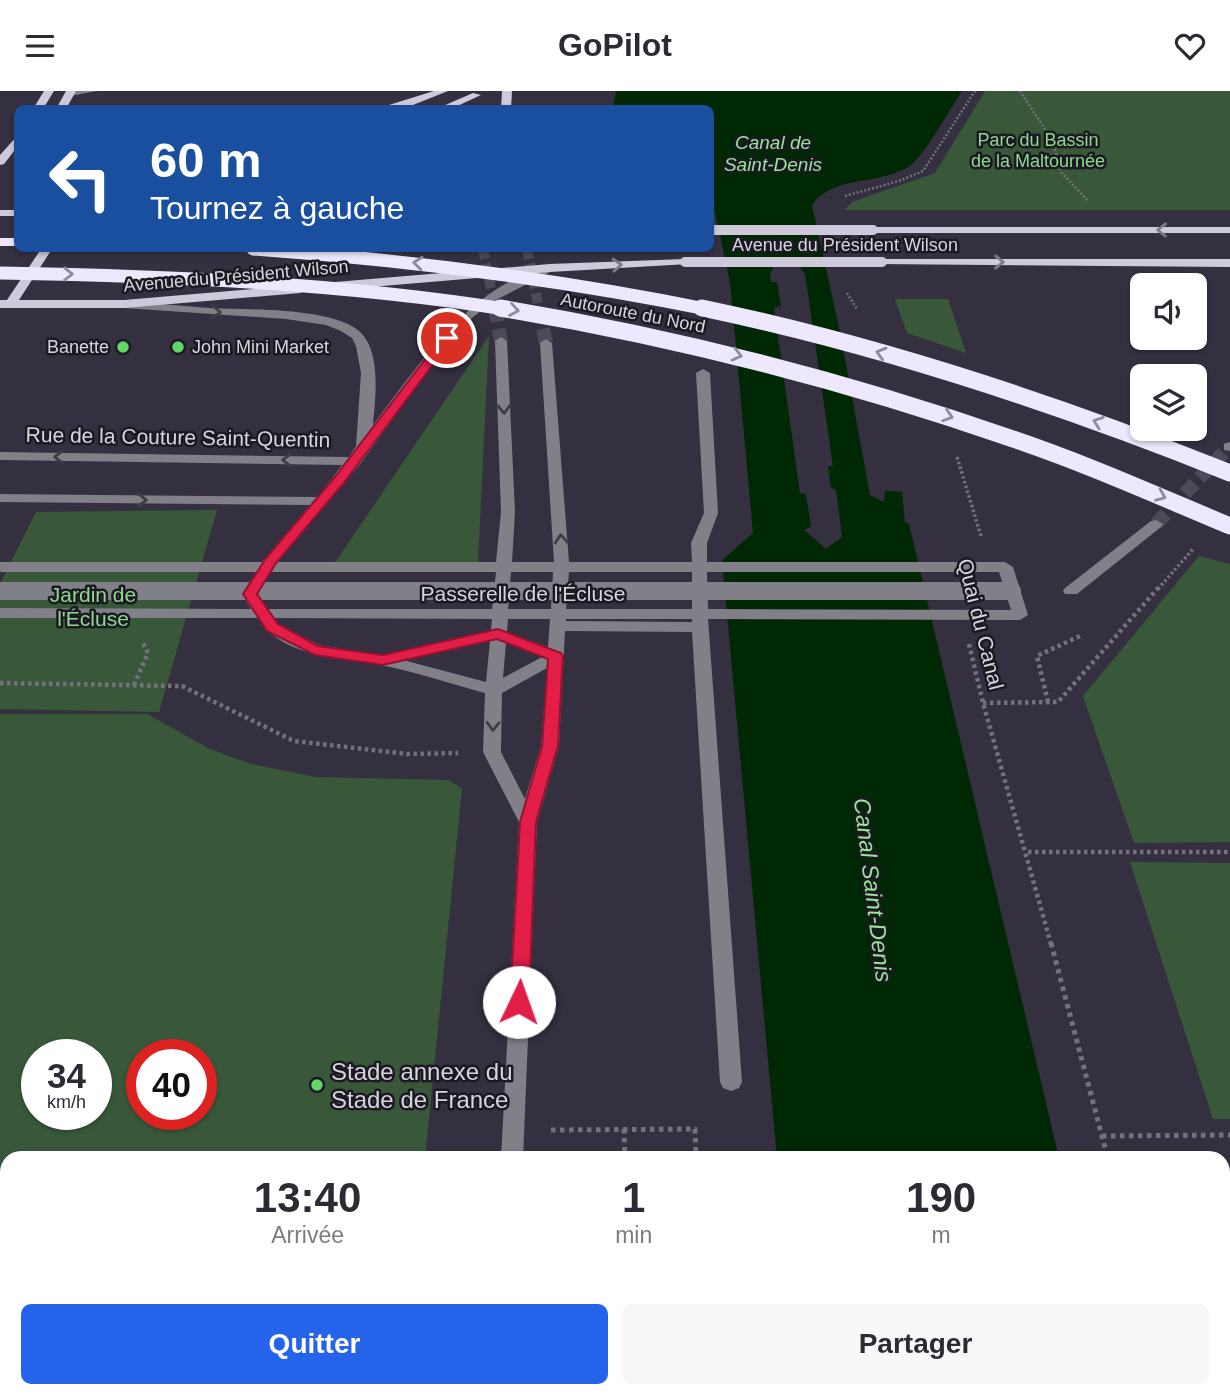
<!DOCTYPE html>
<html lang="fr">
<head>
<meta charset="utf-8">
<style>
  body { margin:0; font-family:Helvetica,sans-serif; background:#f7f7f7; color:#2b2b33; height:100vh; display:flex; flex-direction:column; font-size:26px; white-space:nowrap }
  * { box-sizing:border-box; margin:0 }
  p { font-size:23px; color:#7c7c81 }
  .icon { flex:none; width:38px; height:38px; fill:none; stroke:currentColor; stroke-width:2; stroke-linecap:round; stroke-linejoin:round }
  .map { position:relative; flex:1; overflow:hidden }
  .side { position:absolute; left:0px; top:1060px; width:1230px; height:247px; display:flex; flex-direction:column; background:#fff; border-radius:21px 21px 0 0; box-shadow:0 2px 5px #0004 }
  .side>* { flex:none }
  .banner { position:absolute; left:14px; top:14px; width:700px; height:147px; border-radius:10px; box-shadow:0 2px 5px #0004; background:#1a4fa0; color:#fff; overflow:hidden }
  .fabs { position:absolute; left:1130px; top:182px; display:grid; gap:14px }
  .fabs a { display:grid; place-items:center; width:77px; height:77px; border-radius:10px; background:#fff; box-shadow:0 2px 5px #0004; font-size:35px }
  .speed { position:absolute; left:21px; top:948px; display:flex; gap:14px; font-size:35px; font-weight:700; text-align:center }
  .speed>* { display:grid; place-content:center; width:91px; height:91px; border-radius:50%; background:#fff; box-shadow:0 2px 5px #0004; line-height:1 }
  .speed small { font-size:18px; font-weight:400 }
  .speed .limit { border:10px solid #d22; background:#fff; color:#111 }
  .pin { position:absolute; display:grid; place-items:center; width:60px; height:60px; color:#fff; margin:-30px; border:4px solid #fff; border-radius:50%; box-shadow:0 2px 7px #0007 }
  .me { position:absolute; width:77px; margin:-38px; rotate:3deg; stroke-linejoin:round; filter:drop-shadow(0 0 5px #0008) }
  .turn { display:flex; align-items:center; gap:24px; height:147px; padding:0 21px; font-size:32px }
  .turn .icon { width:91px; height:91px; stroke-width:2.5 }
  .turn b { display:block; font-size:49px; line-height:60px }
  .eta { display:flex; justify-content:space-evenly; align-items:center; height:119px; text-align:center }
  .eta b { font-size:42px; font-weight:700; line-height:49px }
  .primary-button { display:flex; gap:14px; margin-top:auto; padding:14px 21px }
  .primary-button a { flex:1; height:80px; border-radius:10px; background:#2563eb; color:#fff; font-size:28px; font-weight:700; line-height:80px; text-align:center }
  .primary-button a+a { background:#f7f7f7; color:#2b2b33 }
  header { display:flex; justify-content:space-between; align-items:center; height:91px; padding:0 21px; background:#fff; font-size:32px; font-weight:700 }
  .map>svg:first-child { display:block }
  .green { fill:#39583a; fill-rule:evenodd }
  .water { fill:#012805; fill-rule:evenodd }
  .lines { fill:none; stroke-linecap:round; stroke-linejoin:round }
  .minor-tunnel { stroke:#4c4958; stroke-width:14; stroke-dasharray:14 7; stroke-linecap:butt }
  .major-tunnel-far1 { stroke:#4c4958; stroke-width:10; stroke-dasharray:10 5; stroke-linecap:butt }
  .major-tunnel { stroke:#4c4958; stroke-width:14; stroke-dasharray:14 7; stroke-linecap:butt }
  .path-far3 { stroke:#74707e; stroke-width:2.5; stroke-dasharray:2 2; stroke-linecap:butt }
  .path-far2 { stroke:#74707e; stroke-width:3.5; stroke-dasharray:2.5 2.5; stroke-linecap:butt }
  .path-far1 { stroke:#74707e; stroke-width:4.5; stroke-dasharray:3.5 3.5; stroke-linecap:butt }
  .path { stroke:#74707e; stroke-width:5; stroke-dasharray:4.5 4.5; stroke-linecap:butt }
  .minor { fill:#817f87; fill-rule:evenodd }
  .major { fill:#cfcadb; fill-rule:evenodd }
  .highway { fill:#ede8fd; fill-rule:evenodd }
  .minor-bridge { stroke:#817f87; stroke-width:18 }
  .major-bridge { stroke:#cfcadb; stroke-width:10 }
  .highway-bridge-far1 { stroke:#ede8fd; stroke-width:13 }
  .highway-bridge { stroke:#ede8fd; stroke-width:17 }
  .oneway { stroke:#7e7a87 }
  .oneway2 { stroke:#8e8b9a }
  .oneway3 { stroke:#3f3d45 }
  .route { fill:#e11d48; stroke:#92132f; stroke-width:2 }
  .poi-dot { fill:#62d469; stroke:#1b1921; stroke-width:2.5 }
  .labels { text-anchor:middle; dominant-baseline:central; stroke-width:5; stroke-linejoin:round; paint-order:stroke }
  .far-park-label { font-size:18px; fill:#8fd890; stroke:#1b1921 }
  .far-street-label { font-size:18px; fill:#d7d4de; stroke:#1b1921 }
  .far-poi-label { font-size:18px; fill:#d7d4de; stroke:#1b1921; text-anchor:end }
  .far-water-label { font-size:19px; font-style:italic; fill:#9ae49b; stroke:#1b1921 }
  .street-label { font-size:21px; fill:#d7d4de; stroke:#1b1921 }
  .park-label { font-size:21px; fill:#8fd890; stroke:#1b1921 }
  .water-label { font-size:23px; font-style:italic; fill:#9ae49b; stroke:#1b1921 }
  .near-poi-label { font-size:24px; fill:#d7d4de; stroke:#1b1921; text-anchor:start }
</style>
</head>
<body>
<header><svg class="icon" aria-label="menu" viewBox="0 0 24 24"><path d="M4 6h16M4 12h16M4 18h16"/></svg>GoPilot<svg class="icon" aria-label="heart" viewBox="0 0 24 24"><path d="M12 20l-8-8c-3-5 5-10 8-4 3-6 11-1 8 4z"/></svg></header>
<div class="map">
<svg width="1230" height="1306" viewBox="0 0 1230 1306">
  <rect width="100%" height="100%" fill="#343040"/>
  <g class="green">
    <path d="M985,0H1230V119H845L852,111L935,82Z"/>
    <path d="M895,208H948L966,262L907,242Z"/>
    <path d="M489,245L478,472L334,473Z"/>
    <path d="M217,419L159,621L0,618V493L36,421Z"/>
    <path d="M1199,465L1230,473V751L1134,752L1083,605Z"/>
    <path d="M0,623H147L210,658L251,673L315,686L448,689L462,697L425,1067L7,1068V1300H402L401,1306H0ZM37,964H96V1024H37ZM142,964H201V1024H142Z"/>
    <path d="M1130,771L1230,772V1028H1213Z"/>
  </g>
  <g class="water">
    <path d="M616,0H962C950,18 927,60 912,73C882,96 835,82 812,114L840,241L870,404L884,411L885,400L902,401L905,431L909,433L1059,1067H777L722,469L753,442L730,191L714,116L711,112L710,18H613ZM778,166H792L805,183L833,375H828L831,397L836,399L842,446L826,458L804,439L811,436L806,403L800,402L774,217L781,215L777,191H771L770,183Z"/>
    <path d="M798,1300H1115L1116,1306H798Z"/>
  </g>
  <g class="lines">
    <path class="minor-tunnel" d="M1156,433L1229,356"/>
    <g class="major-tunnel-far1">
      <path d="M483,158L495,219"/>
      <path d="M527,158L539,219"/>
    </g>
    <g class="major-tunnel">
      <path d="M495,217L501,250"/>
      <path d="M539,217L546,252"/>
    </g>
    <g class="path-far3">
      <path d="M1020,0L1052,49L1062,82L1088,110"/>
      <path d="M845,105L899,90L923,80L975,0"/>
      <path d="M847,202L857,218"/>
    </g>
    <g class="path-far2">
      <path d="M957,366L981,445"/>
      <path d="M1158,498L1193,458"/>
    </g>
    <g class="path-far1">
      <path d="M969,553L983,612L1051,853"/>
      <path d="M0,592L182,595L294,650L407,663L458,662"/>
      <path d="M134,594L148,562L143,552"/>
      <path d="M1048,611L1037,565L1080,545"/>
      <path d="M983,612L1058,611L1159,496"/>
      <path d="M1028,761H1230"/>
    </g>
    <g class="path">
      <path d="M1051,852L1108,1068"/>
      <path d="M624,1038L625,1068"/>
      <path d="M551,1039L695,1038L696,1068"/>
      <path d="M1102,1045L1230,1044"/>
      <path d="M627,1300V1306"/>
      <path d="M704,1300V1306"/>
      <path d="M1174,1300L1176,1306"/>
    </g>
    <g class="minor">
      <path d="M67,0H97L70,5L67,4Z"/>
      <path d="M550,173L554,175V179L494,210L473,226L441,262L360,373L277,471H496L501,421L495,250L501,246L507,250L515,421L512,471H554L540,252L546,248L552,252L569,471H692L691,452L704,422L696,282L703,278L710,282L718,422L707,452V471H1005L1013,476L1028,524L1020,529L708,528L742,991L739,997L731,1000L723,997L720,991L692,541L565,540L559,655L537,731L523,1068H501L519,731L483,661L485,602C451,593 416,581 380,574C339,566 283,567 258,527H0V517L251,518L242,503L256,481H0V471H262L310,414L0,411V403L318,406L342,374L0,369V361L349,366L356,355L361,282L356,255L352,247L341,240L326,234L286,228L124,217L118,213L124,209C152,212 181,215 209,217C247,219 333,216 360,241C382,262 375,308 373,334C423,269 466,199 550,173ZM271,481H496L492,518H267L258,503ZM511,481H553L551,518H508ZM569,481H692V518H566ZM707,481H999L1011,519L708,518ZM274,527L492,528L491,540L382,564L319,554L278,533ZM508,528H550L548,556L507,541ZM566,528H692V531L566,530ZM490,550L486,591L403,569ZM506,552L542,566L503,587ZM547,577L541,655L525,708L501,661L502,602Z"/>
      <path d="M1230,351V360L1224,359V353Z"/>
      <path d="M1156,429L1163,433L1161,436L1077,503H1065L1063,500L1065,497L1151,430Z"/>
      <path d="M488,1300H514L513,1306H487Z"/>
    </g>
    <g class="major">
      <path d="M44,0H54L43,18H33Z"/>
      <path d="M66,0H76L66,18H56Z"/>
      <path d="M434,0H448L403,18H376Z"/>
      <path d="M502,0H512L511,18H501Z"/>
      <path d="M473,2L481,4L451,18H436Z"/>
      <path d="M18,44V55L4,73L0,74V64Z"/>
      <rect x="0" y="119" width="18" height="6"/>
      <path d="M1230,136V142H873L867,139L873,136Z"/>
      <path d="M41,158H52L19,209H124L300,194L306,198L300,202L124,217H0V209H7Z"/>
      <path d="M685,168L689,169V173L550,181L335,199L329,195L335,191L550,173Z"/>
      <path d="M882,168H1230V176L878,173V169Z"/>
    </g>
    <rect class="highway" x="0" y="147" width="18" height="8"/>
    <path class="minor-bridge" d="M0,500H1012"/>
    <g class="major-bridge">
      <path d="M710,139H873"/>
      <path d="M685,171H882"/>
    </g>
    <g class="highway-bridge-far1">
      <path d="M253,158C407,169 559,188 711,219"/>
      <path d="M0,182C171,185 341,192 511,219"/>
    </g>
    <g class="highway-bridge">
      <path d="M500,217C675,246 846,290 1013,348C1087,373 1158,405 1230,435"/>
      <path d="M702,217C884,255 1058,313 1230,382"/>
    </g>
  </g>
  <defs><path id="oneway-chevron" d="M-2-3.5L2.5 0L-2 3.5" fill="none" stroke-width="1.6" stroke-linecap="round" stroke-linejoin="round" transform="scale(1.75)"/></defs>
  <g class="oneway">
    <use href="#oneway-chevron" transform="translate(1162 139) rotate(-180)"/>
    <use href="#oneway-chevron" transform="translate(999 171)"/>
    <use href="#oneway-chevron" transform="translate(617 174) rotate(-3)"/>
  </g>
  <g class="oneway2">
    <use href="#oneway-chevron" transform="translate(418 172) rotate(-174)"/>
    <use href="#oneway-chevron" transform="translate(68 183) rotate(1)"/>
    <use href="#oneway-chevron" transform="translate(514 219) rotate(9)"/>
    <use href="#oneway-chevron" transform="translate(881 262) rotate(-164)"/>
    <use href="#oneway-chevron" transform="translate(737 264) rotate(14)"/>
    <use href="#oneway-chevron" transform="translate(948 325) rotate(18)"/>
    <use href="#oneway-chevron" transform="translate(1098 331) rotate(-160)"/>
    <use href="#oneway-chevron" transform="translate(1161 405) rotate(22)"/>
  </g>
  <g class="oneway3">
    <use href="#oneway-chevron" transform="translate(216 221) rotate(3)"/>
    <use href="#oneway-chevron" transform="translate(504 318) rotate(88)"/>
    <use href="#oneway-chevron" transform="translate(59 366) rotate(-179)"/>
    <use href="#oneway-chevron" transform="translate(287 369) rotate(-179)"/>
    <use href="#oneway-chevron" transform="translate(142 409) rotate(1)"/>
    <use href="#oneway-chevron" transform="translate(561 448) rotate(-94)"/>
    <use href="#oneway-chevron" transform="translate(493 635) rotate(92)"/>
  </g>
  <path class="route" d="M443,245L453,247L343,393L276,472L257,503L278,533L318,555L383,564L498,538L561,562L563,565L558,655L536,731L529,911L526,916L519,919L513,916L510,911L520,731L542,655L548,568L497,548L383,574L315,564L267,540L243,503L266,467L334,387Z"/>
  <g class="poi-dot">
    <circle cx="123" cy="256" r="7"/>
    <circle cx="178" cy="256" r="7"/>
    <circle cx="317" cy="994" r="7"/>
  </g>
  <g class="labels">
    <g class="far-park-label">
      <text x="1038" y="49">Parc du Bassin<tspan x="1038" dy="21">de la Maltournée</tspan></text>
    </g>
    <g class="far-street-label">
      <text x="845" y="154">Avenue du Président Wilson</text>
      <text transform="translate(236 185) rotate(-5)">Avenue du Président Wilson</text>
      <text transform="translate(633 222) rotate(11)">Autoroute du Nord</text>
    </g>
    <g class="far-poi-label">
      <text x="109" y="256">Banette</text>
      <text x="192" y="256" text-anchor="start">John Mini Market</text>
    </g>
    <g class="far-water-label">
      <text x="773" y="51">Canal de<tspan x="773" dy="22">Saint-Denis</tspan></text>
    </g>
    <g class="street-label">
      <text transform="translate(178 346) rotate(1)">Rue de la Couture Saint-Quentin</text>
      <text x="523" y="502">Passerelle de l'Écluse</text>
      <text transform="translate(981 533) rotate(76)">Quai du Canal</text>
    </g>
    <g class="park-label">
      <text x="93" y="503">Jardin de<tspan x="93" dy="24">l'Écluse</tspan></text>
    </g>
    <g class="water-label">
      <text transform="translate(873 799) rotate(83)">Canal Saint-Denis</text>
    </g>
    <g class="near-poi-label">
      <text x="331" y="980">Stade annexe du<tspan x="331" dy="28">Stade de France</tspan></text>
    </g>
  </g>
</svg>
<div class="fabs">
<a><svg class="icon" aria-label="sound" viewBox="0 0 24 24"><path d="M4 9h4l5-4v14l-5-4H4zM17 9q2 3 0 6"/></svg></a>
<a><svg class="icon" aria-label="layers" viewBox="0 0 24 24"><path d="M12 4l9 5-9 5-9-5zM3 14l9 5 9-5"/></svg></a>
</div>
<div class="speed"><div>34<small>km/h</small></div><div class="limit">40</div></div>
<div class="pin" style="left:447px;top:247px;background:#d93025"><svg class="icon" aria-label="arrive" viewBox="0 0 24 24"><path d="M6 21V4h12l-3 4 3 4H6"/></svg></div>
<svg class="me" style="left:519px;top:911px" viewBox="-20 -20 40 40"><circle r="19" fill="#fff"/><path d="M0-13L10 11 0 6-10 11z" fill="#e11d48"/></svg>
<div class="banner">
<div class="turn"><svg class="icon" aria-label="left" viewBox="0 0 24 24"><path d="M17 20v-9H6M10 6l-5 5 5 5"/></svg><div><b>60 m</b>Tournez à gauche</div></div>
</div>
<section class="side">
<div class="eta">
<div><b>13:40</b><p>Arrivée</p></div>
<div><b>1</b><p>min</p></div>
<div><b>190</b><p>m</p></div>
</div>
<div class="primary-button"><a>Quitter</a><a>Partager</a></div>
</section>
</div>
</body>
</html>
